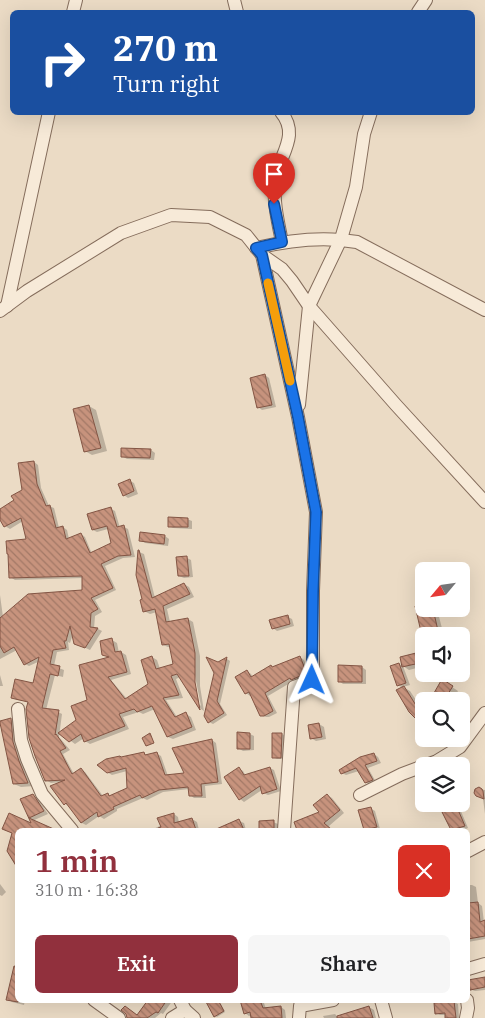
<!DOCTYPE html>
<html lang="en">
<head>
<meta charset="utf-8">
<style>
  body { margin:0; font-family:"IBM Plex Serif",serif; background:#f6f6f6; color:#202124; height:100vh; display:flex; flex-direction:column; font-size:19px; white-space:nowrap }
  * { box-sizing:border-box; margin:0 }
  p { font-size:16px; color:#757577 }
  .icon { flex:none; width:28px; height:28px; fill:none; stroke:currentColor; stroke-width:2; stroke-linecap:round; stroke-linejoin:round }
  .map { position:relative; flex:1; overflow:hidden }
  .panel { position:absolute; left:15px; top:828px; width:455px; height:175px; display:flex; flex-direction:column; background:#fff; border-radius:8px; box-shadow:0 5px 20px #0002 }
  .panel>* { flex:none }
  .banner { position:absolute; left:10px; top:10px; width:465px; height:105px; border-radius:8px; box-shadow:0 5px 20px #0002; background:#1a4fa0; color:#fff; overflow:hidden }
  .needle { width:32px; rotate:241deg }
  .tools { position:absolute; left:415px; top:562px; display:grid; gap:10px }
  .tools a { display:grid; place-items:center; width:55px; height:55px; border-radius:8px; background:#fff; box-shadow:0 5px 20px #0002; font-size:25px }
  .pin { position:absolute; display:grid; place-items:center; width:42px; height:42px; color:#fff; margin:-51px -21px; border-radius:50% 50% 50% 0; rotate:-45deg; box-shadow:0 0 5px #0007 }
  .pin .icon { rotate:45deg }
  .me { position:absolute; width:55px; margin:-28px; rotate:1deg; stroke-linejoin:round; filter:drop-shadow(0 0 4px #0008) }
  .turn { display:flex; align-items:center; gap:18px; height:105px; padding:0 20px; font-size:22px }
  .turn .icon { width:65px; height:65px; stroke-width:2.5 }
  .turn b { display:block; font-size:35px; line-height:42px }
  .round { display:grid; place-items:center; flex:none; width:52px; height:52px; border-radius:8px; background:#f6f6f6 }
  .summary { display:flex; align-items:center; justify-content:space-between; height:85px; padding:0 20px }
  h1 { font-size:30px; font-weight:600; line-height:38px; color:#91303d }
  .button { display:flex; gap:10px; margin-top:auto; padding:10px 20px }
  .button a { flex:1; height:58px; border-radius:8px; background:#91303d; color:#fff; font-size:20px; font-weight:600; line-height:58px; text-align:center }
  .button a+a { background:#f6f6f6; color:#202124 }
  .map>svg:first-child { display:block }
  .shadow { fill:#0003; fill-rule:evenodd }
  .building { fill:url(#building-back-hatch); stroke:#835544 }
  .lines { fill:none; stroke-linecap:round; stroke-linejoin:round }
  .minor-casing { stroke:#856d5c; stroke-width:14 }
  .minor { stroke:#f7ead8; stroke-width:12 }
  .route-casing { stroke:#114b97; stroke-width:12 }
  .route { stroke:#1a73e8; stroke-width:9 }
  .slow { stroke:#f59e0b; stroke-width:9 }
</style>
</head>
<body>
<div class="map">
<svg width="485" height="1018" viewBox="0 0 485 1018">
  <defs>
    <pattern id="building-back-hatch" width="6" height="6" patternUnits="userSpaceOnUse" patternTransform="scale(1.25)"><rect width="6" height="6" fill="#c7937d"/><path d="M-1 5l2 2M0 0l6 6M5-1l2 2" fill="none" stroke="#a27866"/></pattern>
  </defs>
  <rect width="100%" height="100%" fill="#ebdbc5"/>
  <g class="shadow">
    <path d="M265,375L269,378L276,407L262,410L258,407Z"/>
    <path d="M89,406L96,410L107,451L92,455L85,451L75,410Z"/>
    <path d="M151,450L155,453L154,460L127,459L122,456Z"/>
    <path d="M34,462L38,465L41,488L49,506L54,508L59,528L63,527L67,530L69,539L81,534L85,537L92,554L113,544L108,529L97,532L93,530L111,509L115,511L120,528L124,527L128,529L135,557L123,558L105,566L116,590L95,600L102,612L95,616L94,629H98L102,631L90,650L75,643L73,634L70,643L68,642L69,650L57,652L54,666L64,670L63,677L55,675L46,710L58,712L62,714L59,737L70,750L63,754L74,774L81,769L85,772L103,796L108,794L111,796L128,788L127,771L112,775L107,772L123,758L143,753L148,756L157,754L161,756L168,776L185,774L212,740L216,743L222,784L205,786L206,798H194L190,795L189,789L163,792L147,800L143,798L117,809V811L104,819L99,816L86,825L82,823L70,805L69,806L65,804L61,782L51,783L46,780L29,702L17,700L12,697L34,684L40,661L29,666L25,664L17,650L0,659V595L3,617L83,591V578L15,580L10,577L28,540L23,521L10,529L5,526L0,517V510L16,501L23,491Z"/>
    <path d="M130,481L134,483L138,494L128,498L124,495Z"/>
    <path d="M187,519L192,521V529L173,528L169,526Z"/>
    <path d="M165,536L169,539L168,546L145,543L141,540Z"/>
    <path d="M139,552L144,554L155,598L184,584L189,587L194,597L167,609L170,622L188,619L193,622L200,656V686L204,711L201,709L180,677L176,679L183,698L166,700L177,717L186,714L191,717L196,730L173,739L168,737L155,709L143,714L139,712L123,717L129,729L90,744L85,741L84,738L75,744L60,733L77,720L89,701L111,658L103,654L112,640L117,643L119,653L121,652L126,655L131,674L111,680L127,699L150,684L152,657L157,660L160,669L175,665L171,647H168L163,645L157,612L150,614L144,611ZM193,676H195L201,706L198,703Z"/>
    <path d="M187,558L191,560L193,577L184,578L179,576Z"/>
    <path d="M416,607L424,609H437L444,636H424V640Z"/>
    <path d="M288,617L292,619L294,626L277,631L273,628Z"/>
    <path d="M461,648L468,652V659H461Z"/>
    <path d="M424,652V666L409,670L403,666L410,685L403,687L410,691L420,706L424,703V724L418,721L410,711L397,690L403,688L398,685L392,666L399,664L403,666L401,658Z"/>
    <path d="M300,657L304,660L309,672V677L295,680L268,696L277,713L269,717H266L261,715L251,695L250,696L246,693L247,671L251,674L253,677Z"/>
    <path d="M227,659L230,661L220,704L227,715L213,724L209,722L218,664Z"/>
    <path d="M362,667L366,670V684H343L339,681Z"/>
    <path d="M0,675L3,686H0Z"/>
    <path d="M449,685L458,691L453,700L450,701H426L435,693Z"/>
    <path d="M11,720L17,723L34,786L21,787L14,784Z"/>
    <path d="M319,724L324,727L326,739L316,741L311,738Z"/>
    <path d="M250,734L254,736V750L243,751L238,748Z"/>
    <path d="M282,734L286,736L285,759H277L273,757Z"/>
    <path d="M374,754L378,757L381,763L368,768L376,782L370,785L366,782L359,771L346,775L342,773Z"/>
    <path d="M270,768L274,770L281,791L268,795L263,793L262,790L244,802L240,799L239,769L243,771L246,776Z"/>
    <path d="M478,789L485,790V814L483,799Z"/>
    <path d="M33,795L37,798L48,814L32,821L52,830H18L13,833L8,831L33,825L22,800Z"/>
    <path d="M327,795L332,798L344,813L329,826L332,830H298L321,813Z"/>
    <path d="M456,806L460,809L468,828L463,830H453L444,813Z"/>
    <path d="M370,808L375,811L380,829L377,830H365Z"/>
    <path d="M174,814L178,817L179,823L192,819L197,822L199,830H151L162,825Z"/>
    <path d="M239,821L244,823L246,830H223Z"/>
    <path d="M273,822L278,824V830H261Z"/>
    <path d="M0,884L6,892L2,896L0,895Z"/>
    <path d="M468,885H472L476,887L478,903L482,906L484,922H485V939L468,942Z"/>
    <path d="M485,978V990L475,991L472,990L468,992V981Z"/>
    <path d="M8,999L18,1000H25L24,1005L12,1002Z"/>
    <path d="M149,1000H173L163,1014L161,1013L155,1018H128L138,1016Z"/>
    <path d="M241,1000H263L266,1009L281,1007L285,1010L286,1018H252V1015L249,1016L245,1013Z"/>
    <path d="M454,1002L458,1004L459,1018H446V1015H440L436,1013Z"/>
    <path d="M219,1003L221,1004L225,1012L217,1017L215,1016Z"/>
    <path d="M369,1007L374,1010L376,1018H324L323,1016L335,1014L338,1017Z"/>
  </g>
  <g class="building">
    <path d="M265,374L272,405L257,408L250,378Z"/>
    <path d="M89,405L101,448L84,452L73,409Z"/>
    <path d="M121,448L151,449L150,458L121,457Z"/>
    <path d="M34,461L37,484L46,506L50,505L56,528L63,526L66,539L81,533L90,553L111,543L107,526L92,530L87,514L111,507L117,527L124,525L131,555L118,556L101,564L113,588L91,598L98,609L91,613L90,627L98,628L85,648L74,644L70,626L66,641H64L66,648L53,650L50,664L60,666L58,676L50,674L42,708L59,710L55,735L56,734L66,748L60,751L72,774L81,768L101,796L108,793L109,796L127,788L126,768L107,773L97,765L106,759L120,756L121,757L144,752L145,755L157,752L165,775L184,773L172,748L212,739L218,782L201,784L202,796H189L188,787L159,790L142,798L140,795L113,807L114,809L98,817L97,812L81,823L66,803L64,805L50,786L65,780L45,781L35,756L29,738L26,709L28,702L11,698L15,679L33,683L39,657L24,665L14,647L4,653L0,646V618L28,594L82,590V576L9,578L8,554H7L6,541L26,539L21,518L4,527L0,520V509L14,500L11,496L22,490L18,463Z"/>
    <path d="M130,479L134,491L123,496L118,484Z"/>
    <path d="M168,517L188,518V527H168Z"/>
    <path d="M140,532L165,535L164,544L139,541Z"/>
    <path d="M138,550H139L152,598L184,583L190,594L163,606L166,622L188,618L195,653V682L200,710L177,674L171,676L179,695L163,698L175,717L186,712L192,727L167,737L152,706L137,712L134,709L119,714L125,726L84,742L81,734L69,742L58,733L76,720L71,706L87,700L79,665L109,657L102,655L100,641L112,638L115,652L121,651L127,672L108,677L125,699L148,684L141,660L152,656L156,669L173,664L169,644L162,645L155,609L143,612L140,600L142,599L136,575Z"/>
    <path d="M187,556L189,576H178L176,557Z"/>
    <path d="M424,604V609H433L439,635L422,636L415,606Z"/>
    <path d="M288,615L290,624L272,629L269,620Z"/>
    <path d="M424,651V662L402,667L400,657Z"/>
    <path d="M300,656L305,669V674L291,680L290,678L265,693L273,711L264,716H260L249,692L245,694L235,677L247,670L251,677L271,665L272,667Z"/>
    <path d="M206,657L218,662L227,657L217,701L224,713L208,723L204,716L214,673Z"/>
    <path d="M399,663L406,683L397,686L390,666Z"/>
    <path d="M338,665L362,666V682H338Z"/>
    <path d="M442,679L453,686L446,697H445L440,701H424V716L418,721L409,712L396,690L404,686L417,707L434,693Z"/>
    <path d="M11,718L13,742L19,761L28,783L13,784L0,723V721Z"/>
    <path d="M319,723L322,737L310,739L308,725Z"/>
    <path d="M237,732L250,733V749H237Z"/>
    <path d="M150,733L154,743L146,746L142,738Z"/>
    <path d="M272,733H282L281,758H272Z"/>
    <path d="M374,753L377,761L365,765L373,780L365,783L356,768L341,774L339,770L360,757Z"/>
    <path d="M239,767L244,775L270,767L277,789L262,794L260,786L239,800L224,777Z"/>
    <path d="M479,787L482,789L483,791L484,799L476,796L474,793L475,789Z"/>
    <path d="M33,794L44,811L29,818L56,830H18V869L7,851L12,833L2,829L9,813L31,823L20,799Z"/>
    <path d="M327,794L340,810L324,823L332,830H297L294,822L319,812L313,805Z"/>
    <path d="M456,805L465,826L451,830L442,812Z"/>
    <path d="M371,807L377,827L364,830L358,810Z"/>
    <path d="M174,813V823L192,818L196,830H159L158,828L161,827L157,818Z"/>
    <path d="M239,819L244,830H214Z"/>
    <path d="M274,820V830H259V821Z"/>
    <path d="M478,902L480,922L485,920V936L468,939V903Z"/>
    <path d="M14,966L18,967V1002L6,1000Z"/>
    <path d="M485,977V987L470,990L468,980Z"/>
    <path d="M148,1000H167L158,1013L156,1012L147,1018H127L126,1014L121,1010L125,1006L137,1015Z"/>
    <path d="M205,1000H218L224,1011L214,1017Z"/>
    <path d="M240,1000H260L263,1008L281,1006L282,1018H251L250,1012L244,1014Z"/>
    <path d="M454,1001L456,1018H445V1013L435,1014L434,1003Z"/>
    <path d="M369,1006L373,1018H337V1016Z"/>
  </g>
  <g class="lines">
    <g class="minor-casing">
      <g id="minor">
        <path d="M234,0L237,12"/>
        <path d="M73,12L76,0"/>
        <path d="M418,12L426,0"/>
        <path d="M281,112C301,136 278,156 275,181C273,202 278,222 282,242"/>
        <path d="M256,248C289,240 324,236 357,242L485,310"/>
        <path d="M262,255L282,269L292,281L309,306L396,405L485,502"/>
        <path d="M7,306L49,112"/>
        <path d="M0,311L27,291L121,233L171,215L210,217L246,235L262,255L298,417L316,512L313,591V680L294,687L284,830"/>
        <path d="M299,405L309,306L341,239L356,187L364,134L371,112"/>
        <path d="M18,709L21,740L27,759L42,794L72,830"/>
        <path d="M360,795L402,774L437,761L460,747L485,713"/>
        <path d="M468,851L485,842"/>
        <path d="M468,969L485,964"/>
        <path d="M94,1000L119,1018"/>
        <path d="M180,1000L185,1010L194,1018"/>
        <path d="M381,1000L386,1018"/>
        <path d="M172,1018L185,1010"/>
        <path d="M299,1018L300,1006L333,1000"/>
        <path d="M466,1018L468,1008L467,1000"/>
      </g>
    </g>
    <use href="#minor" class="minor"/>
  </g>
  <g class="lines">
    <g class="route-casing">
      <path id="route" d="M274,204L282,242L256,248L262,255L298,417L316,512L313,591L312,680"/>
    </g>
    <use href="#route" class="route"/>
    <path class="slow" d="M268,283L290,381"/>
  </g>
</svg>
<div class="tools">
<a><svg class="needle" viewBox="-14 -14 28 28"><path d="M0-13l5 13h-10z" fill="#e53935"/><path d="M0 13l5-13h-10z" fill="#757577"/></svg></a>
<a><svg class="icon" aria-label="sound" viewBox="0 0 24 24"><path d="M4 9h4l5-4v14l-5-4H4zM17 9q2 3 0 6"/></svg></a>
<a><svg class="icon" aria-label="search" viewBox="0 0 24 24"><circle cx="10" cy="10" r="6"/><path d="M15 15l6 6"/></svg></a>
<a><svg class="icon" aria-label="layers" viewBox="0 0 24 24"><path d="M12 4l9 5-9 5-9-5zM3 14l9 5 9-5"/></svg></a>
</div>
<div class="pin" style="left:274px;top:204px;background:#d93025"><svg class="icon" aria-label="arrive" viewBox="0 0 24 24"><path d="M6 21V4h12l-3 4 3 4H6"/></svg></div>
<svg class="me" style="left:312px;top:680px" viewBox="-20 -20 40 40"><path d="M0-17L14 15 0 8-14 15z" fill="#1a73e8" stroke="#fff" stroke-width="4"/></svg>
<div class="banner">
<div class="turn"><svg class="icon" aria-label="right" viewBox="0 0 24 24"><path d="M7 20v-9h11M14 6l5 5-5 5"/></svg><div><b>270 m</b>Turn right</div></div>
</div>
<section class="panel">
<div class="summary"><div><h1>1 min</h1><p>310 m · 16:38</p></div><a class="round" style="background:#d93025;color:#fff"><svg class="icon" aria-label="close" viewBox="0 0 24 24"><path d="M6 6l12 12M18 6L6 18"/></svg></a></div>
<div class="button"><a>Exit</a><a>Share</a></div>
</section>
</div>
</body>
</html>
